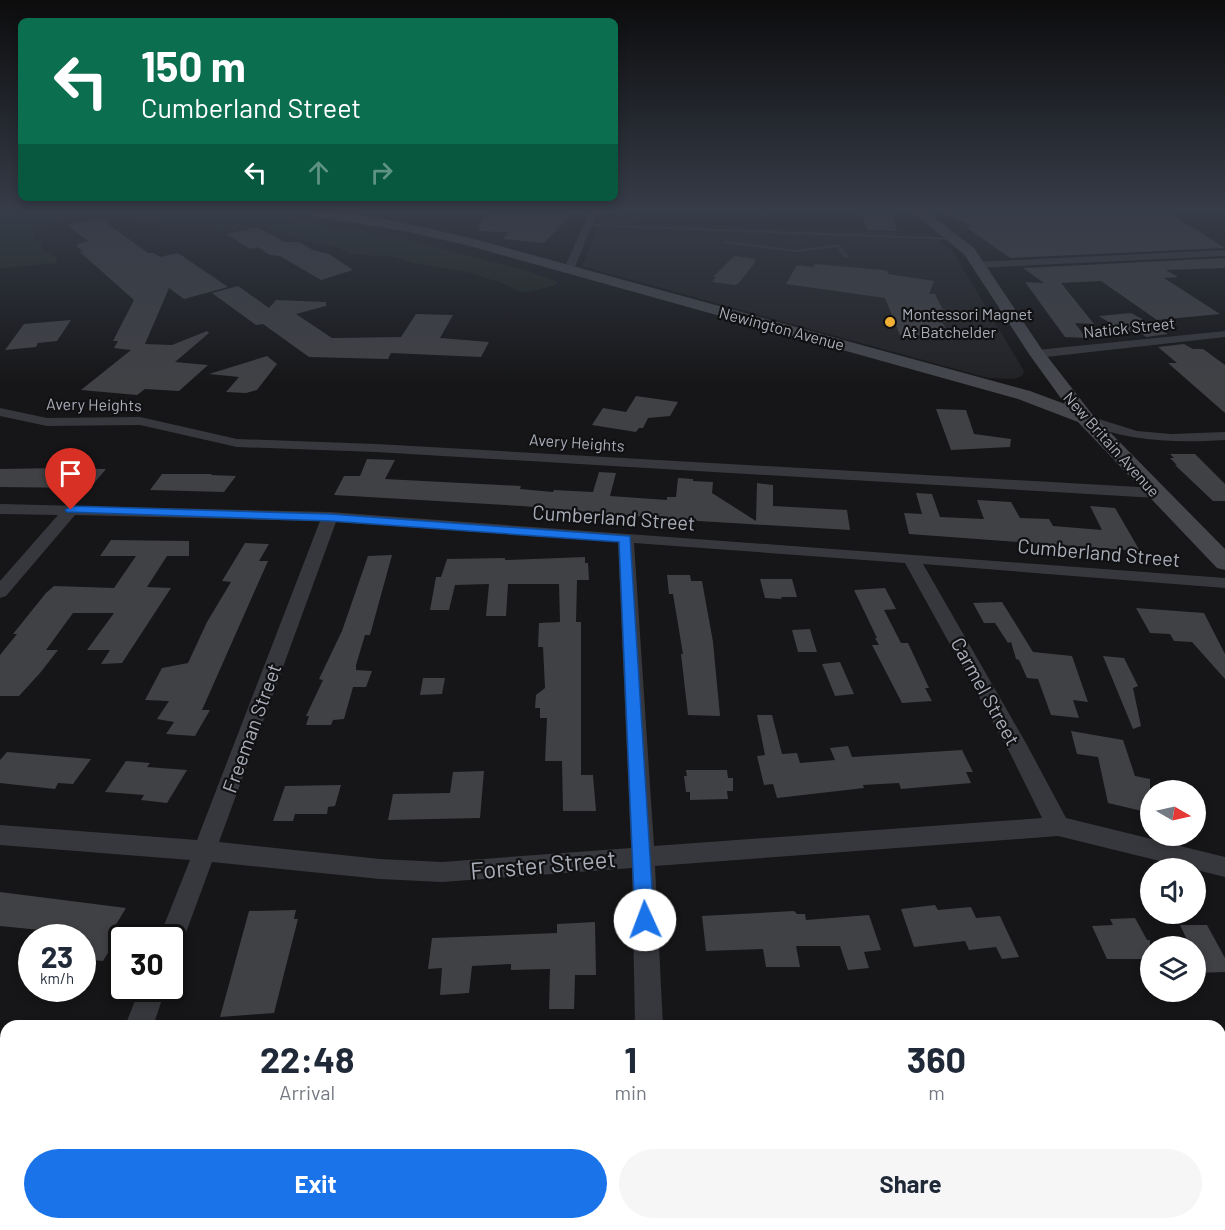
<!DOCTYPE html>
<html lang="en">
<head>
<meta charset="utf-8">
<style>
  body { margin:0; font-family:Barlow,sans-serif; background:#f6f6f7; color:#1f2937; height:100vh; display:flex; flex-direction:column; font-size:22px; white-space:nowrap }
  * { box-sizing:border-box; margin:0 }
  p { font-size:20px; color:#747a83 }
  .icon { flex:none; width:33px; height:33px; fill:none; stroke:currentColor; stroke-width:2; stroke-linecap:round; stroke-linejoin:round }
  .map { position:relative; flex:1; overflow:hidden }
  .sheet { position:absolute; left:0px; top:1020px; width:1226px; height:210px; display:flex; flex-direction:column; background:#fff; border-radius:18px 18px 0 0; box-shadow:0 3px 9px #0003 }
  .sheet>* { flex:none }
  .guide { position:absolute; left:18px; top:18px; width:600px; height:183px; border-radius:9px; box-shadow:0 3px 9px #0003; background:#0b6e4f; color:#fff; overflow:hidden }
  .needle { width:39px; rotate:99deg }
  .controls { position:absolute; left:1140px; top:780px; display:grid; gap:12px }
  .controls a { display:grid; place-items:center; width:66px; height:66px; border-radius:50%; background:#fff; box-shadow:0 3px 9px #0003; font-size:30px }
  .speed { position:absolute; left:18px; top:924px; display:flex; gap:12px; font-size:30px; font-weight:700; text-align:center }
  .speed>* { display:grid; place-content:center; width:78px; height:78px; border-radius:50%; background:#fff; box-shadow:0 3px 9px #0003; line-height:1 }
  .speed small { font-size:15px; font-weight:400 }
  .speed .limit { border:3px solid #111; border-radius:9px; background:#fff; color:#111 }
  .pin { position:absolute; display:grid; place-items:center; width:51px; height:51px; color:#fff; margin:-62px -26px; border-radius:50% 50% 50% 0; rotate:-45deg; box-shadow:0 0 6px #0007 }
  .pin .icon { rotate:45deg }
  .me { position:absolute; width:66px; margin:-33px; rotate:358deg; stroke-linejoin:round; filter:drop-shadow(0 0 4px #0008) }
  .turn { display:flex; align-items:center; gap:21px; height:126px; padding:0 24px; font-size:27px }
  .turn .icon { width:78px; height:78px; stroke-width:2.5 }
  .turn b { display:block; font-size:42px; line-height:51px }
  .lanes { display:flex; align-items:center; height:57px; padding:0 24px; background:#0003; justify-content:center; gap:30px; direction:ltr }
  .lanes .off { opacity:.35 }
  .eta { display:flex; justify-content:space-evenly; align-items:center; height:102px; text-align:center }
  .eta b { font-size:36px; font-weight:700; line-height:42px }
  .action { display:flex; gap:12px; margin-top:auto; padding:12px 24px }
  .action a { flex:1; height:69px; border-radius:36px; background:#1a73e8; color:#fff; font-size:24px; font-weight:700; line-height:69px; text-align:center }
  .action a+a { background:#f6f6f7; color:#1f2937 }
  .map>svg:first-child { display:block }
  .built { fill:#222225 }
  .green { fill:#1e261f }
  .building { fill:#404145 }
  .lines { fill:none; stroke-linecap:round; stroke-linejoin:round }
  .service { fill:#37383d; fill-rule:evenodd }
  .minor { fill:#37383d; fill-rule:evenodd }
  .secondary { fill:#45474d; fill-rule:evenodd }
  .route { fill:#1a73e8; stroke:#114b97; stroke-width:1.5 }
  .poi-dot { fill:#f2b134; stroke:#111113; stroke-width:2 }
  .labels { text-anchor:middle; dominant-baseline:central; stroke-width:4.5; stroke-linejoin:round; paint-order:stroke }
  .far-poi-label { font-size:16px; fill:#a8adb8; stroke:#111113; text-anchor:start }
  .far-street-label { font-size:16px; fill:#a8adb8; stroke:#111113 }
  .street-label { font-size:20px; fill:#a8adb8; stroke:#111113 }
  .near-street-label { font-size:24px; fill:#a8adb8; stroke:#111113 }
</style>
</head>
<body>
<div class="map">
<svg width="1225" height="1230" viewBox="0 0 1225 1230">
  <rect width="100%" height="100%" fill="#161618"/>
  <path class="built" d="M600,221L930,234L952,250L1024,371L1022,376L1014,379L988,378L582,266Z"/>
  <path class="green" d="M0,210H243L395,236L525,270L559,282L554,286L522,293L505,284L470,273L413,263L393,257L350,254L334,246L289,237L263,226L220,232L191,227L165,228L153,220L107,218L93,215L67,218L38,230L33,236L34,240L43,242L42,249L55,256L58,263L4,268L0,267Z"/>
  <g class="building">
    <path d="M530,210L573,213L544,243L503,239L508,232L478,231L481,227H477L489,211L529,213Z"/>
    <path d="M943,210H1160L1200,231H1198L1225,248L1010,258L966,227H972Z"/>
    <path d="M862,212L891,213L897,231L867,230Z"/>
    <path d="M100,218L148,253H154L160,257L178,253L228,287L184,299L169,288L145,344L172,345L207,331L209,333L175,362L208,365L179,391L145,389L137,395L81,390L131,350L114,348L118,341H113L134,300L80,252L83,251L76,246L79,245L77,244L88,241L67,225Z"/>
    <path d="M257,227L285,242H299L313,250L329,254L353,270L321,280L280,256L270,255L257,247L250,249L226,234Z"/>
    <path d="M734,256L756,259L754,261H756L739,283L735,285L712,282L716,277H713Z"/>
    <path d="M1225,258V268L1166,270L1178,277L1164,278L1220,314L1157,320L1101,281L1061,283L1094,324L1075,323L1086,338L1065,337L1025,282L1044,283L1023,268Z"/>
    <path d="M815,264L883,270L889,272L888,274L934,281L929,294H935L949,322H942L946,329H935L939,336L900,335L885,298L786,284L797,265L813,267Z"/>
    <path d="M238,286L269,308L276,300L326,302V306L296,314L332,338L401,337L416,314L453,315L440,338L489,342L481,357L391,353L388,359L309,357L263,324L256,325L212,293Z"/>
    <path d="M1131,313L1142,319L1168,334L1146,337L1139,331L1124,332L1099,316Z"/>
    <path d="M71,320L57,341L38,343L36,347L5,350L24,324Z"/>
    <path d="M1184,344L1193,349H1203L1225,365V413L1168,363H1177L1158,347Z"/>
    <path d="M267,356L277,364L257,390L246,393L226,392L239,377L209,374Z"/>
    <path d="M636,396L678,402L670,416L648,418L643,428H639L636,432L592,425L603,408L626,412Z"/>
    <path d="M936,409L966,410L974,434L1011,439L1010,447L951,450Z"/>
    <path d="M1170,454H1195L1225,484V501H1213L1175,465H1177L1170,458H1174Z"/>
    <path d="M367,459L395,460L385,479L521,486L520,489L553,492L554,490L593,492L599,472L616,473L610,496L667,500V497H676L678,478L693,479V481L713,482L712,493L756,521L757,483L773,485V506L847,510L850,530L682,520L522,506L334,495L344,476H360Z"/>
    <path d="M60,468L106,469L90,488H86L0,487V469Z"/>
    <path d="M162,474H212L211,475L236,476L224,492L150,490Z"/>
    <path d="M916,493L932,494L940,517L984,519L977,500L1011,502L1020,518L1049,519L1053,526L1102,530L1090,506L1115,508L1140,551L909,534L904,513L922,514Z"/>
    <path d="M111,540L189,541V556H167L147,587L171,588L122,663L101,664L110,650H87L114,613H73L46,650H58L40,673L19,696H0V655L17,634H13L46,593L54,586L114,588L136,556H100Z"/>
    <path d="M245,543L269,544L259,561H268L202,710H210L195,736L166,734L174,722L157,719L169,701L145,700L162,668L188,663L207,622L231,582L222,581Z"/>
    <path d="M392,555L370,635H365L356,665V670L372,671L366,687H353L344,719L333,720L331,725H306L309,716H306L323,680L319,679L342,631L368,556Z"/>
    <path d="M585,557V563H588L589,580H577L576,622H581V775H593L596,811H563L562,761H545L547,718H540V708H535L536,695L545,688L543,647H538L539,623L560,622L559,584H508L506,616H486L489,584L455,585L449,610H430L436,577H441L447,559L505,558V560Z"/>
    <path d="M667,575H690L691,581H702L713,642L720,716L688,715L681,654H683L673,594H669Z"/>
    <path d="M760,579H792L797,597H781L782,599L765,598Z"/>
    <path d="M885,588L896,609L884,610L901,643H908L929,688H925L932,701L902,703L872,645H879L875,638H877L854,590Z"/>
    <path d="M1002,602L1033,652L1072,656L1088,702L1073,700L1079,718L1051,715L1038,679L1027,678L1019,660L1016,659L1011,642L1008,643L995,623H984L973,603Z"/>
    <path d="M1136,608L1204,613L1225,654V679L1192,642L1174,641L1170,634L1150,633Z"/>
    <path d="M810,629L817,652H798L792,630Z"/>
    <path d="M1103,656L1124,658L1138,686L1133,688L1141,726L1133,729Z"/>
    <path d="M840,662L854,694L835,696L822,664Z"/>
    <path d="M423,678H445L442,694L420,695Z"/>
    <path d="M757,715H772L782,754L797,753L800,763L835,760L830,748L848,746L852,757L962,750L973,772H966L971,783L901,789L899,783L863,785L864,788L777,798L773,784L764,785L757,756L765,755Z"/>
    <path d="M1071,731L1123,740L1135,776L1150,779V807L1141,806L1142,811L1108,803L1098,757L1077,754Z"/>
    <path d="M7,752L91,759L73,784L58,783L55,789L0,783V760Z"/>
    <path d="M126,761L150,763L147,767L187,770L167,803L141,800L144,795L105,792Z"/>
    <path d="M686,770H727L728,778H733V791H727L728,799L690,800V792H686L684,776H687Z"/>
    <path d="M484,771L480,818L388,820L393,794L450,793L453,772Z"/>
    <path d="M341,785L335,806L328,807L327,814H295L293,821H273L285,786Z"/>
    <path d="M0,892L126,908L115,926L123,928L103,961L82,959V938H67L70,933L0,926Z"/>
    <path d="M935,905L938,910L971,907L976,918L1000,916L1019,957L1002,959L996,947L969,950L965,941L914,947L901,909Z"/>
    <path d="M296,910L294,919H298L274,1013L220,1017L249,911Z"/>
    <path d="M794,911L797,914H805L806,920L869,915L881,950L864,952L869,968L848,970L840,946H796L800,967H766L763,949L706,951L702,916Z"/>
    <path d="M1135,918L1147,940H1150V959H1107L1092,926L1113,925L1110,919Z"/>
    <path d="M595,922L596,975H575L574,1009H549L550,969L511,970V964L472,966L469,993L440,995L442,968L428,969L432,938L557,933V924Z"/>
    <path d="M1180,925H1207L1225,958V972L1196,973V946H1190Z"/>
  </g>
  <g class="lines">
    <g class="service">
      <path d="M588,224L955,238L957,239L955,240L586,226Z"/>
      <path d="M725,241L796,250L838,244L849,257L845,258L837,247L796,252L723,243V242Z"/>
    </g>
    <g class="minor">
      <path d="M590,210H598L574,269L565,271L564,269Z"/>
      <path d="M1225,250V256L977,268L972,265L977,262Z"/>
      <path d="M1225,331V337L1037,358L1031,354L1037,350Z"/>
      <path d="M0,408L47,418L140,417L237,439L376,444L1156,488L1164,493L1156,498L376,452L237,447L140,425L47,426L0,416Z"/>
      <path d="M1086,415L1137,431L1171,434L1225,432V440C1174,443 1129,442 1081,422L1079,419Z"/>
      <path d="M0,504L330,512L1225,578V588L923,564L1027,745L1066,818L1225,857V877L1058,836L655,866L663,1026H635L632,868L442,882L380,879L212,862L181,946L172,950V938H159L190,860L0,845V825L197,840L320,521L75,515L6,596L0,598V581L58,515L0,514ZM336,522L618,542L631,848L442,862L380,859L219,842ZM634,543L905,563L1010,753L1042,818L654,846Z"/>
      <path d="M140,988H166L153,1026H125Z"/>
      <path d="M48,1224H81L79,1230H46Z"/>
      <path d="M639,1224H671L672,1230H640Z"/>
    </g>
    <path class="secondary" d="M294,210C354,210 415,225 474,239L1030,391L1065,404L1029,354L964,254L910,210H924L974,248L1043,351L1092,414L1225,549V570L1217,568L1078,422L1018,399L466,245L409,232L300,214Z"/>
  </g>
  <linearGradient id="sky" x2="0" y2="1"><stop stop-color="#0c0c0d"/><stop offset="0.55" stop-color="#363c48"/><stop offset="1" stop-color="#363c48" stop-opacity="0"/></linearGradient>
  <rect width="1225" height="383" fill="url(#sky)"/>
  <path class="route" d="M71,506L330,514L630,536L654,920L652,926L645,928L638,926L635,920L619,542L330,521L67,512L65,510Z"/>
  <circle class="poi-dot" cx="890" cy="322" r="6"/>
  <g class="labels">
    <g class="far-poi-label">
      <text x="902" y="313">Montessori Magnet<tspan x="902" dy="18">At Batchelder</tspan></text>
    </g>
    <g class="far-street-label">
      <text transform="translate(1129 327) rotate(-6)">Natick Street</text>
      <text transform="translate(782 328) rotate(15)">Newington Avenue</text>
      <text transform="translate(94 404) rotate(1)">Avery Heights</text>
      <text transform="translate(577 442) rotate(4)">Avery Heights</text>
      <text transform="translate(1112 444) rotate(48)">New Britain Avenue</text>
    </g>
    <g class="street-label">
      <text transform="translate(614 517) rotate(4)">Cumberland Street</text>
      <text transform="translate(1099 552) rotate(5)">Cumberland Street</text>
      <text transform="translate(986 691) rotate(61)">Carmel Street</text>
      <text transform="translate(251 728) rotate(-70)">Freeman Street</text>
    </g>
    <g class="near-street-label">
      <text transform="translate(543 864) rotate(-5)">Forster Street</text>
    </g>
  </g>
</svg>
<div class="controls">
<a><svg class="needle" viewBox="-14 -14 28 28"><path d="M0-13l5 13h-10z" fill="#e53935"/><path d="M0 13l5-13h-10z" fill="#747a83"/></svg></a>
<a><svg class="icon" aria-label="sound" viewBox="0 0 24 24"><path d="M4 9h4l5-4v14l-5-4H4zM17 9q2 3 0 6"/></svg></a>
<a><svg class="icon" aria-label="layers" viewBox="0 0 24 24"><path d="M12 4l9 5-9 5-9-5zM3 14l9 5 9-5"/></svg></a>
</div>
<div class="speed"><div>23<small>km/h</small></div><div class="limit">30</div></div>
<div class="pin" style="left:71px;top:510px;background:#d93025"><svg class="icon" aria-label="arrive" viewBox="0 0 24 24"><path d="M6 21V4h12l-3 4 3 4H6"/></svg></div>
<svg class="me" style="left:645px;top:920px" viewBox="-20 -20 40 40"><circle r="19" fill="#fff"/><path d="M0-13L10 11 0 6-10 11z" fill="#1a73e8"/></svg>
<div class="guide">
<div class="turn"><svg class="icon" aria-label="left" viewBox="0 0 24 24"><path d="M17 20v-9H6M10 6l-5 5 5 5"/></svg><div><b>150 m</b>Cumberland Street</div></div>
<div class="lanes"><svg class="icon" aria-label="left" viewBox="0 0 24 24"><path d="M17 20v-9H6M10 6l-5 5 5 5"/></svg><svg class="icon off" aria-label="ahead" viewBox="0 0 24 24"><path d="M12 20V5M6 11l6-6 6 6"/></svg><svg class="icon off" aria-label="right" viewBox="0 0 24 24"><path d="M7 20v-9h11M14 6l5 5-5 5"/></svg></div>
</div>
<section class="sheet">
<div class="eta">
<div><b>22:48</b><p>Arrival</p></div>
<div><b>1</b><p>min</p></div>
<div><b>360</b><p>m</p></div>
</div>
<div class="action"><a>Exit</a><a>Share</a></div>
</section>
</div>
</body>
</html>
